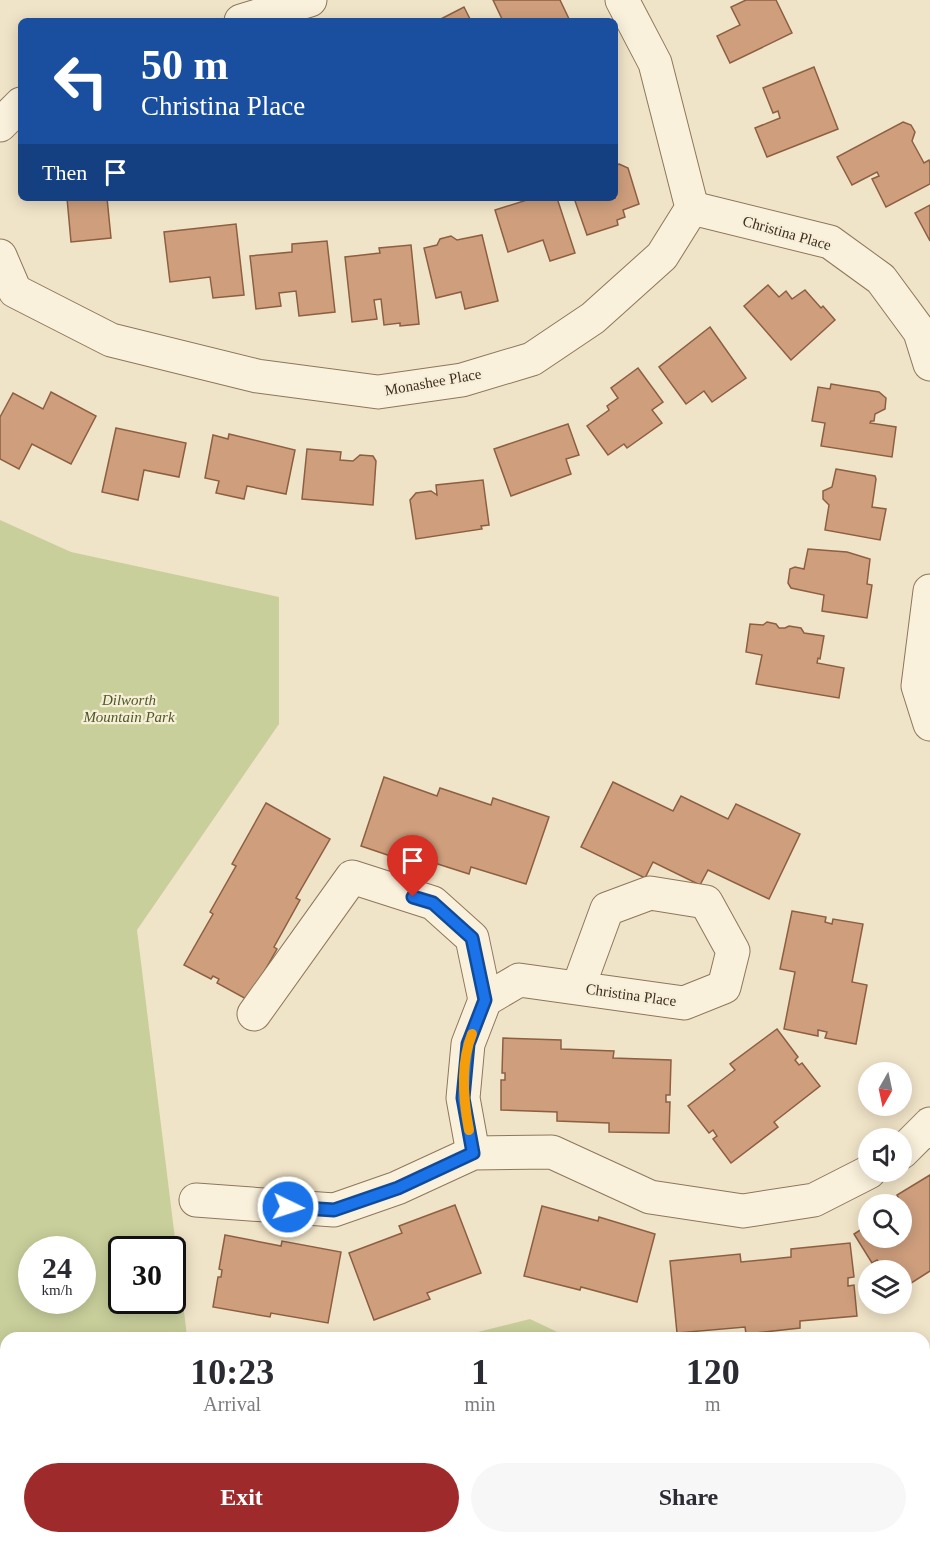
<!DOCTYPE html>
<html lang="en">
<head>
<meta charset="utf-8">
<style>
  body { margin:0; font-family:Georgia,serif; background:#f7f7f7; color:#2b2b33; height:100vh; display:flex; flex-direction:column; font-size:22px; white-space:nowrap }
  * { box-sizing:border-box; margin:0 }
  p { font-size:20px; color:#7c7c81 }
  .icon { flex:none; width:33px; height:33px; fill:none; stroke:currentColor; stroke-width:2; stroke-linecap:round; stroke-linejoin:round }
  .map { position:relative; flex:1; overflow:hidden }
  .panel { position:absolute; left:0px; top:1332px; width:930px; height:212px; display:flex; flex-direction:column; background:#fff; border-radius:18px 18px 0 0; box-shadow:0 3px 15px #0003 }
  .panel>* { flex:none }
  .banner { position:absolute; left:18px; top:18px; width:600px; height:183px; border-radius:9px; box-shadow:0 3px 15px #0003; background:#1a4fa0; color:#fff; overflow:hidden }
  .needle { width:39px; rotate:189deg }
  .fabs { position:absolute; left:858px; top:1062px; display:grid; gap:12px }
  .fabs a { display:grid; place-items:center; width:54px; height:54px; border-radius:50%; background:#fff; box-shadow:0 3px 15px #0003; font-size:30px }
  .speed { position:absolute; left:18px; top:1236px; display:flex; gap:12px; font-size:30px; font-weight:700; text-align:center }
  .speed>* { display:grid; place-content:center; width:78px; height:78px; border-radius:50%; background:#fff; box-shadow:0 3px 15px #0003; line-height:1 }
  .speed small { font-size:15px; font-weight:400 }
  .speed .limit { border:3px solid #111; border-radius:9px; background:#fff; color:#111 }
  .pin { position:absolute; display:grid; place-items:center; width:51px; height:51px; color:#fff; margin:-62px -26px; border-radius:50% 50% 50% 0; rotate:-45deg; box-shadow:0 0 6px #0007 }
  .pin .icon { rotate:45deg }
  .me { position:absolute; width:66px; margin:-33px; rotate:94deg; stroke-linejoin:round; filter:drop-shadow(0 0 4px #0008) }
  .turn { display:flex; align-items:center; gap:21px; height:126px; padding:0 24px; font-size:27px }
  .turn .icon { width:78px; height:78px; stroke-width:2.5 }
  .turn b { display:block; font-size:42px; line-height:51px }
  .then { display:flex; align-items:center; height:57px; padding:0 24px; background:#0003; gap:12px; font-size:22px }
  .eta { display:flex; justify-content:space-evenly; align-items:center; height:102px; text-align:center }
  .eta b { font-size:36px; font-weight:700; line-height:42px }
  .cta { display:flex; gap:12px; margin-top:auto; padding:12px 24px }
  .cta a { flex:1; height:69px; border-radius:36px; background:#9e2a2b; color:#fff; font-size:24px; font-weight:700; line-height:69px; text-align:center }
  .cta a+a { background:#f7f7f7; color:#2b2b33 }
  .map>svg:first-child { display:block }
  .green { fill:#c9cf9b; fill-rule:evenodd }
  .building { fill:#cf9f7d; stroke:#8d5f41; stroke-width:1.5 }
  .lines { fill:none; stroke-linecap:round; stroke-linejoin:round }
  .minor-casing { stroke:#8d765c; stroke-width:35 }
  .minor { stroke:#faf1dc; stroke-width:33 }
  .route-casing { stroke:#114b97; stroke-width:15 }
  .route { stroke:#1a73e8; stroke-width:10 }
  .slow { stroke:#f59e0b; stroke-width:10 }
  .labels { text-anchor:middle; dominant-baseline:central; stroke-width:4.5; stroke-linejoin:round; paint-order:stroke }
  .street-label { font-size:15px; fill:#3d2e20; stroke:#f7eed8 }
  .park-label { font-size:15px; font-style:italic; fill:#4d5a26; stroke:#f7eed8 }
</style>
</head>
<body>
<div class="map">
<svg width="930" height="1543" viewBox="0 0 930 1543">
  <rect width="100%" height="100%" fill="#f0e4c8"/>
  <g class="green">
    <path d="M0,520L71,552L279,597V724L137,930L187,1336L199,1338H6V1538H829L823,1543H0ZM32,1250H82V1300H32ZM122,1250H172V1300H122Z"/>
    <path d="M530,1319L570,1338H454Z"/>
    <path d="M930,1346V1444L924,1449V1349Z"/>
  </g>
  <g class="building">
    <path d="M493,0H560L570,21H503Z"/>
    <path d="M746,0H776L792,33L730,63L717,36L740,25L731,7Z"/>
    <path d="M464,7L471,21H437Z"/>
    <path d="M814,67L838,129L767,157L755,128L780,118L778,111L773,113L763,88Z"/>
    <path d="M903,122L911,125L915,132L912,141L924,163L929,160L930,163V184L886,207L872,179L879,176L877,172L852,185L837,157Z"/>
    <path d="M619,164L628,168L639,204L623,210L625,217L617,220L618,225L587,235L574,198H615V166Z"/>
    <path d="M67,198H107L111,238L71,242Z"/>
    <path d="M527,198H557L575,253L550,261L543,240L508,252L495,210L527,200Z"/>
    <path d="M930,205V241L915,213Z"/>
    <path d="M236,224L244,295L213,298L210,277L170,282L164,232Z"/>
    <path d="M482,235L498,301L465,309L461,292L436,298L424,248L437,245L440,239L451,236L457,240Z"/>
    <path d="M327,241L335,312L299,316L296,291L279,293L281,306L256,309L250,256L292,252V244Z"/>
    <path d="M411,245L419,324L400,326V323L384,325L381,299L374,300L377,319L352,322L345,257L380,253L379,248Z"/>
    <path d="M768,285L779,297L786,291L792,299L805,290L821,308L823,306L835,320L791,360L744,306Z"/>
    <path d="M710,327L746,378L712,402L704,391L686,404L659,367Z"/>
    <path d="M638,368L663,402L652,410L662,423L627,448L624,444L608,455L587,426L609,410L607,406L618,398L611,388Z"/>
    <path d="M831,384L879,392L886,398L885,409L875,414L874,421H871L870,423L896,427L892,457L821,446L825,423L812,421L818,387L830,389Z"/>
    <path d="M51,392L96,416L71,464L32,444L19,469L0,459V417L13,393L43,409Z"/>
    <path d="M568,424L579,455L566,459L571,474L511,496L494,449Z"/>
    <path d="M116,428L186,443L179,477L144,470L138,500L102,492Z"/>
    <path d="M229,434L295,450L286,494L247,486L244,499L216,493L219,481L205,478L213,435L228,439Z"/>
    <path d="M307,449L341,452L340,460L353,461L360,455L373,456L376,461L373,505L302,499Z"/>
    <path d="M836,469L875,476L876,479L872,507L886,509L880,540L825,530L829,505L823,499V491L832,487Z"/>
    <path d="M483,480L489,525L481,526L482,529L416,539L410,500L416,493L431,491L437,495L436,485Z"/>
    <path d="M808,549L847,552L870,559L867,584L872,585L867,618L822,611L824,595L791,588L788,583L790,569L795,567L804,569Z"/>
    <path d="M767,622L776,624L779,628H785L789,626L801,628L804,633L824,636L820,659L818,658L817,663L844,668L839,698L756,684L762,655L746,652L750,624L763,625Z"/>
    <path d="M384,777L437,796L440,788L491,805L493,798L549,817L526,884L471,867L469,874L419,858L417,865L361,846Z"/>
    <path d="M613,782L673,811L681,796L728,819L736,804L800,834L769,899L708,870L700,885L653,862L645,878L581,847Z"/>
    <path d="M266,803L330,839L296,898L300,900L274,947L277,949L248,1000L217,983L219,979L213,976L211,979L184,965L213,914L210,912L236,866L232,864Z"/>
    <path d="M792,911L826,917L825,922L832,924L833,919L863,924L852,982L867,985L856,1044L825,1038L827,1032L818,1030V1036L784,1029L795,972L780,969Z"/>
    <path d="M777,1029L798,1057L795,1060L799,1065L802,1063L820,1086L774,1122L778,1127L731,1163L713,1139L717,1136L713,1130L709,1133L688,1106L735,1070L730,1064Z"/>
    <path d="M503,1038L561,1040V1049L614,1051L613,1058L671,1060L670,1095H666V1102H670L669,1133L609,1132V1123L557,1121V1112L501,1110V1080H505V1073H502Z"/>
    <path d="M930,1175V1271L902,1289V1270H877L876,1269L881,1266L877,1260L872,1263L854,1234L868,1225V1238H902V1204L897,1195Z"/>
    <path d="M455,1205L481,1273L427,1293L430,1299L374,1320L349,1253L402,1233L399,1226Z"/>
    <path d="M542,1206L598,1221L599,1217L655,1234L637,1302L581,1287L580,1290L524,1276Z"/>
    <path d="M225,1235L281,1246L282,1241L341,1252L328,1323L271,1313L270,1317L213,1307L218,1277H221L222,1270L219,1269Z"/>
    <path d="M850,1243L854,1277L848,1278V1286L854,1285L857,1316L800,1321V1328L746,1334L745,1327L677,1333L670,1261L740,1254L741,1262L791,1257V1249Z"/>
    <path d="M930,1474V1505L924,1499V1480Z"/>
    <path d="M2,1485L6,1486V1538H28L29,1543H0V1486Z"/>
    <path d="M926,1510L930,1515V1543H859L872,1538H924V1511Z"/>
  </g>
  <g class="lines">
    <g class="minor-casing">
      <g id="minor">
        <path d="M241,21L310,0"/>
        <path d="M0,125L21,104"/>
        <path d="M692,208L830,242L881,279L920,332L930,364"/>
        <path d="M0,256L15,291L111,340L257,376L378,392L462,380L532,359L593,318L662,256L692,208L655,63L622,0"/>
        <path d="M930,591L918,686L930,724"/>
        <path d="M254,1014L352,877L433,903L472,938L485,1000"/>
        <path d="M902,1152L930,1124"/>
        <path d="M473,1153L463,1098L468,1044L485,1000L519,980L684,1003L724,987L733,951L706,902L650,893L607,909L578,988"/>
        <path d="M196,1200L334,1210L397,1188L473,1153L552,1152L650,1197L743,1211L814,1200L869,1172"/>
      </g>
    </g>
    <use href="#minor" class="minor"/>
  </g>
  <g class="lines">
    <g class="route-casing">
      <path id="route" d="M288,1207L334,1210L398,1188L473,1153L463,1098L468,1044L485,1000L472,938L433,903L413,897"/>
    </g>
    <use href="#route" class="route"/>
    <path class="slow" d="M469,1130C463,1099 460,1064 472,1034"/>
  </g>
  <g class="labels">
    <g class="street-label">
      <text transform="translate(787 233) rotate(16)">Christina Place</text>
      <text transform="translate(433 382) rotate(-10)">Monashee Place</text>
      <text transform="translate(631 995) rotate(8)">Christina Place</text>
    </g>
    <g class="park-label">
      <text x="129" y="700">Dilworth<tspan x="129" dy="17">Mountain Park</tspan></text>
    </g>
  </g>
</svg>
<div class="fabs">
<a><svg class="needle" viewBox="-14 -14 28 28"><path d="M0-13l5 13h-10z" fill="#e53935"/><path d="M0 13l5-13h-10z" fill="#7c7c81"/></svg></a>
<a><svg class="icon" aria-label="sound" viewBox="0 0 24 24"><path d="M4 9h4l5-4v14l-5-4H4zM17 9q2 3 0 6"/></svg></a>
<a><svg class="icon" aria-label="search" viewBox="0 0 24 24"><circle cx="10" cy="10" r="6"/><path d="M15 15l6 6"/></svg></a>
<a><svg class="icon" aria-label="layers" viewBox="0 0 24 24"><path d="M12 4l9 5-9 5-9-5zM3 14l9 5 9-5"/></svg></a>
</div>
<div class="speed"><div>24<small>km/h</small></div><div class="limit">30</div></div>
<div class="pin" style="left:413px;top:897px;background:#d93025"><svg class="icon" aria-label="arrive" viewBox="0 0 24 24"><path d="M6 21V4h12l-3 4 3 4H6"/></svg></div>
<svg class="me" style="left:288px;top:1207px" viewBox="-20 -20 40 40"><circle r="17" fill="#1a73e8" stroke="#fff" stroke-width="3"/><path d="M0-11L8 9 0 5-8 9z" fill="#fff"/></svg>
<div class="banner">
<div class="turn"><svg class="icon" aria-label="left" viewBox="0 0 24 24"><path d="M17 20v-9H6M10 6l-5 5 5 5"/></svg><div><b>50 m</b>Christina Place</div></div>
<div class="then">Then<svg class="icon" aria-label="arrive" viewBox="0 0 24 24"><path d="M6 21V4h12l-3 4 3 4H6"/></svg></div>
</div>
<section class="panel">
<div class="eta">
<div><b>10:23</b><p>Arrival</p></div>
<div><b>1</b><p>min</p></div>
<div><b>120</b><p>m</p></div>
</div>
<div class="cta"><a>Exit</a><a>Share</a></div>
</section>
</div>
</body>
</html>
